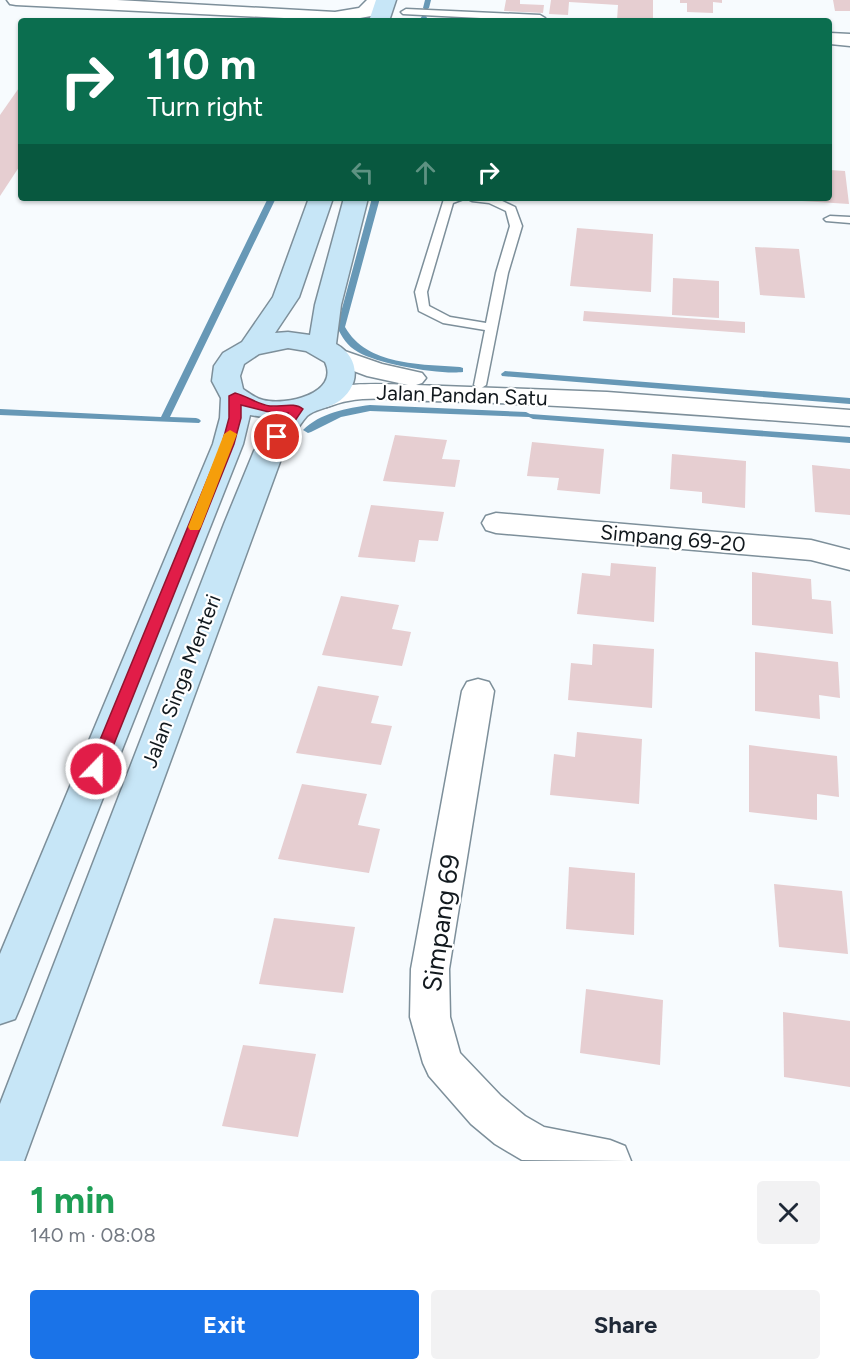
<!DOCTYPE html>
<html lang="en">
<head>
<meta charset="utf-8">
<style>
  body { margin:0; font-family:Figtree,sans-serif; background:#f2f2f3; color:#1f2937; height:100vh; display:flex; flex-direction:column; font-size:22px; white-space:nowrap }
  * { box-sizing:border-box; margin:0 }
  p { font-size:20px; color:#747a83 }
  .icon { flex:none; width:33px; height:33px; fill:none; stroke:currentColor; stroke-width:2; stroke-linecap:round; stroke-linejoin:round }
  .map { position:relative; height:1161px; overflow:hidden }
  .panel { display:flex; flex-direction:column; background:#fff; flex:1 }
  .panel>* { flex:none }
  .banner { position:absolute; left:18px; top:18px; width:814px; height:183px; border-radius:6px; box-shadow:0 2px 4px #0004; background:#0b6e4f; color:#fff; overflow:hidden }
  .pin { position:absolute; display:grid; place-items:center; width:51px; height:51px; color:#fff; margin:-26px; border:3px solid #fff; border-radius:50%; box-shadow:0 2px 6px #0007 }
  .me { position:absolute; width:66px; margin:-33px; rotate:22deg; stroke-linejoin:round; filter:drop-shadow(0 0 4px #0008) }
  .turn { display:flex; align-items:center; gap:21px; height:126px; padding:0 30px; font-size:27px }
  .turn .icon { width:78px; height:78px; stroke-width:2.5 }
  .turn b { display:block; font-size:42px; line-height:51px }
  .lanes { display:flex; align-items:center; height:57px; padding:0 30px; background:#0003; justify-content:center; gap:30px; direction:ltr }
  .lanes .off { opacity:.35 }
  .round { display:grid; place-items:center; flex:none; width:63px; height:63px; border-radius:6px; background:#f2f2f3 }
  .summary { display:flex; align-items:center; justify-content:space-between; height:102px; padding:0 30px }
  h1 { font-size:36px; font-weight:700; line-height:45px; color:#1e9e55 }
  .button { display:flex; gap:12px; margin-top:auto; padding:12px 30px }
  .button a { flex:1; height:69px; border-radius:6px; background:#1a73e8; color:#fff; font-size:24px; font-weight:700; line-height:69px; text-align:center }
  .button a+a { background:#f2f2f3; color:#1f2937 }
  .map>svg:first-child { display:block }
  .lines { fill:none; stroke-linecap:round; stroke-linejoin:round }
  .stream { fill:#6798b6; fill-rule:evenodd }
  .building { fill:#e6ced1 }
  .lane-casing { stroke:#7d8f9a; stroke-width:3 }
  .street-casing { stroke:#7d8f9a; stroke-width:3 }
  .secondary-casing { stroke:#7d8f9a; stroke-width:3 }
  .lane { fill:#fff; fill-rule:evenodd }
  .street { fill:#fff; fill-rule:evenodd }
  .secondary { fill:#c7e6f7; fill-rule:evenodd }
  .route { fill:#e11d48; stroke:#92132f; stroke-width:1.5 }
  .slow { fill:#f59e0b }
  .labels { text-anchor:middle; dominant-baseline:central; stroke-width:4.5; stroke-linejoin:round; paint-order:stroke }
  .street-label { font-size:21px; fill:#12191e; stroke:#fff }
  .near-street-label { font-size:26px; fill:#12191e; stroke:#fff }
</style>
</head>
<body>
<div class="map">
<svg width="850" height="1161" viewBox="0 0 850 1161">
  <rect width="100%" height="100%" fill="#f7fbfe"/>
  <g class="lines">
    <g class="stream">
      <path d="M425,0H431L429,8L426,10L423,8Z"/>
      <path d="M424,15L427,17L425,21H419L422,16Z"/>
      <path d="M268,198H276L170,417L196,418L199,419L201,421L199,423L0,415V409L161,417Z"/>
      <path d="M372,198H380L345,327C367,366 421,364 460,367L463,368V372C440,375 378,364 358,352C347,346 342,337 337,327Z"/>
      <path d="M505,371L850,398V404L502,376L501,374Z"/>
      <path d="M370,405L526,412L530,414L850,437V443L533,419L529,417L370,411L341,417L311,432L308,433L303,430C320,413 347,408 370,405Z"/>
    </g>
  </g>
  <g class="building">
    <path d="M506,0H520V4L544,5L543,13L504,11Z"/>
    <path d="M551,0H653V21L617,20L618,5L569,2L568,15L549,14Z"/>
    <path d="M680,0H722V3L713,2V13L687,12V3H680Z"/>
    <path d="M833,0H850V11H835Z"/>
    <path d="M21,85V164L0,196V115Z"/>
    <path d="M830,170L845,171L849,204L786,200L830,198Z"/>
    <path d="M577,228L653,234L651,292L570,286Z"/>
    <path d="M755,247L799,249L805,298L760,295Z"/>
    <path d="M673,278L719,281V318L672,315Z"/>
    <path d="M584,311L745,322V333L583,321Z"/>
    <path d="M395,435L447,440L442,459L460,460L455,487L383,481Z"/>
    <path d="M532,442L604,449L600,494L557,490L559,478L527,476Z"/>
    <path d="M672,454L746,461L745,508L702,503V492L670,489Z"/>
    <path d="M812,465L850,469V515L815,512Z"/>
    <path d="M371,505L444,512L438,541L419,540L415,562L358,557Z"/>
    <path d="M611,563L656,567L654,622L577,614L582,573L610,576Z"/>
    <path d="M752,572L811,579L812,599L831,601L833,634L752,625Z"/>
    <path d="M341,596L399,605L392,629L411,632L402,666L322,655Z"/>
    <path d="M593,644L654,649L652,708L568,700L571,663L592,665Z"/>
    <path d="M755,652L838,662L840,698L819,695L820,719L755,711Z"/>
    <path d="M318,686L379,696L371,723L392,726L381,765L296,753Z"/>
    <path d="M577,732L642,739L639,804L550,795L554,754L575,757Z"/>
    <path d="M749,745L837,756L839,797L817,794V820L749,812Z"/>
    <path d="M302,784L367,794L358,825L380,829L369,873L278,859Z"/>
    <path d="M569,867L635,873L634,935L566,929Z"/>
    <path d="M774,884L842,891L848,954L779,947Z"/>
    <path d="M274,918L355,927L343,993L259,984Z"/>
    <path d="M586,989L663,1000L660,1065L580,1053Z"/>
    <path d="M783,1012L850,1021V1087L784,1077Z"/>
    <path d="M243,1045L316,1054L298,1137L222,1126Z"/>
  </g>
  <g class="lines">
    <g class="lane-casing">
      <g id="lane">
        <path d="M406,9L540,15L545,18L540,21L403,14L401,12Z"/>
        <path d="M496,198L515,207L522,226L508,273L486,385L480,389L474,385L485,330L443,323L419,311L415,292L444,199ZM466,198L472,201L489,203L506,211L510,226L496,273L486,323L450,317L429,306L427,292L453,203Z"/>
        <path d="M830,216L850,217V223L826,221L824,219Z"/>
      </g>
    </g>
    <g class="street-casing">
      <g id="street">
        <path d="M7,0H117L335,12L359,8L367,0H386L371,16L344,21L16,5L10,4Z"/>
        <path d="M830,33L850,34V46L830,44Z"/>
        <path d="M336,348L382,364L422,373L426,378L422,383L416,385L607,392L850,410V426C710,416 571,404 430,401C404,400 374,396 348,401C334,403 324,411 309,408L305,402C320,380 383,384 408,385L367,376L327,361L323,356L327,351Z"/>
        <path d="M496,513L811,540L850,550V570L811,560L496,533L486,530L482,523L486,516Z"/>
        <path d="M478,679L489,682L494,691L449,969L450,1017L460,1053L501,1096L525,1116L544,1127L610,1140L625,1146L631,1161L522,1160L495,1144L471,1124L429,1076L423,1063L410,1017L411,969L462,691L467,682Z"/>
      </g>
    </g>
    <g class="secondary-casing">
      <g id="secondary">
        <path d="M376,0H396L389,21H369Z"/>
        <path d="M309,198H333L299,297L275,333L288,332L310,335L315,305L344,198H368L341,305L336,344C361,358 361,388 336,403C328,408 313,410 307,416C298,426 291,440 284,451L24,1161H0V1104L224,524L254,451L276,419L250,415L243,444L21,1005L15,1019L0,1024V954L213,444L220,418L221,398L212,381L214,366L223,353L242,342L273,297ZM288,348L306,351L325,362C340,394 285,406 263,400C255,398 249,393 243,389L240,376L244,364L259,354Z"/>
      </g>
    </g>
    <use href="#lane" class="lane"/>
    <use href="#street" class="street"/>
    <use href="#secondary" class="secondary"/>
  </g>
  <path class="route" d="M235,393C247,396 257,404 270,406C281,407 295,402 303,409L282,440L277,441L271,437L288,413H273L241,405V418L234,444L104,769L102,773H91L88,769L222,444L229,418V396Z"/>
  <path class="slow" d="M230,430L237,434L201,527L199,530H190L188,527L224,434Z"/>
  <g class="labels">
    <g class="street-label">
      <text transform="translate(462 395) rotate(2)">Jalan Pandan Satu</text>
      <text transform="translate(673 538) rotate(5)">Simpang 69-20</text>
      <text transform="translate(181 681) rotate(-69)">Jalan Singa Menteri</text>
    </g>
    <g class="near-street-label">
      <text transform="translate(441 923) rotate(-82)">Simpang 69</text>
    </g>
  </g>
</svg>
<div class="pin" style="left:277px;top:437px;background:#d93025"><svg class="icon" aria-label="arrive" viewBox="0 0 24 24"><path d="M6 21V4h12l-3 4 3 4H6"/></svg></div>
<svg class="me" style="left:96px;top:769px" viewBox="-20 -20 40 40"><circle r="17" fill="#e11d48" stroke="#fff" stroke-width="3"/><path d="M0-11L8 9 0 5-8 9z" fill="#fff"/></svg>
<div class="banner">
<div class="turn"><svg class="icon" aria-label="right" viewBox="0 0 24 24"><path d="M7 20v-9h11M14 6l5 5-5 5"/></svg><div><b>110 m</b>Turn right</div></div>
<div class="lanes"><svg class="icon off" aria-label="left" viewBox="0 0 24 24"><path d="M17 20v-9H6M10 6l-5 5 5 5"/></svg><svg class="icon off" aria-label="ahead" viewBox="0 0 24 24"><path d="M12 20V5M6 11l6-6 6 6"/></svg><svg class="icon" aria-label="right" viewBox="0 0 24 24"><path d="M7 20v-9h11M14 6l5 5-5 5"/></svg></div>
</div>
</div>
<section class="panel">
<div class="summary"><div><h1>1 min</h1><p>140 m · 08:08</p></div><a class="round"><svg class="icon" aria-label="close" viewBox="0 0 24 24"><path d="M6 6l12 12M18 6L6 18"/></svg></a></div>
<div class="button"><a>Exit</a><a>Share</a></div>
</section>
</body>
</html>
